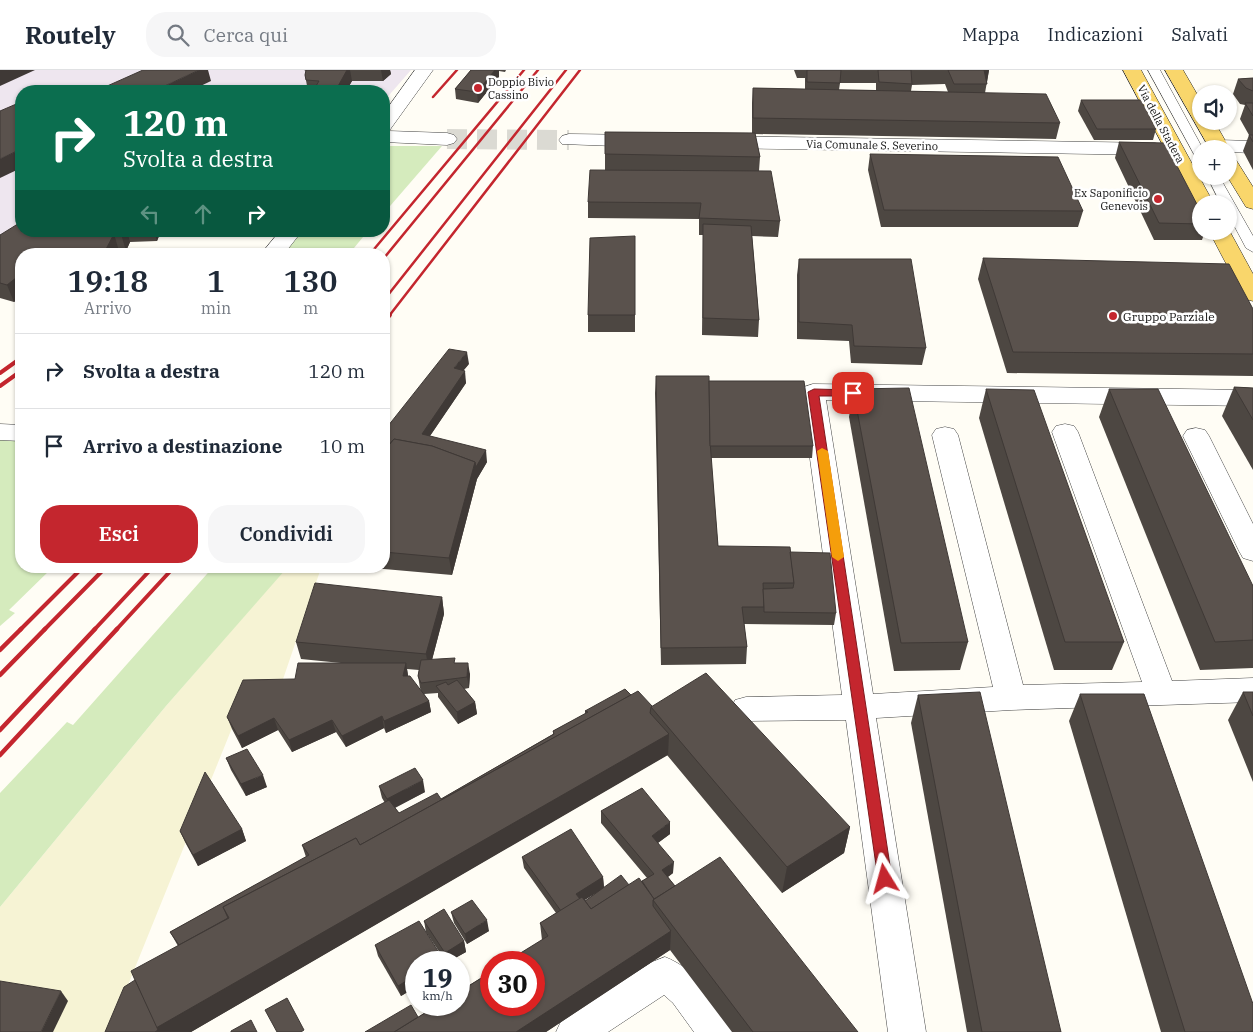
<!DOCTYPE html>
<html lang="it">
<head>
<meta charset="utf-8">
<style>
  body { margin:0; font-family:"IBM Plex Serif",serif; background:#f6f6f7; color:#1f2937; height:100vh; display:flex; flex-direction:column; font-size:19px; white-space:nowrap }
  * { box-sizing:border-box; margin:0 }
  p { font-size:16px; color:#747a83 }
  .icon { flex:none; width:28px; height:28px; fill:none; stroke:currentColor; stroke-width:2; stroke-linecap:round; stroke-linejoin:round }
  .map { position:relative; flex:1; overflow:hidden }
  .sheet { position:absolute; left:15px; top:178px; width:375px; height:325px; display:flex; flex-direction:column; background:#fff; border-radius:20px; box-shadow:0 1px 4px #0004 }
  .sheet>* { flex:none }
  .hud { position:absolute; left:15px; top:15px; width:375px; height:152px; border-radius:20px; box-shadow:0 1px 4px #0004; background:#0b6e4f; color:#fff; overflow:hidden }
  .tools { position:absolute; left:1192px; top:15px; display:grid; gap:10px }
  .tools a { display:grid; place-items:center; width:45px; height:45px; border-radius:50%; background:#fff; box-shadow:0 1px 4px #0004; font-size:25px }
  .speed { position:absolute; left:405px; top:881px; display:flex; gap:10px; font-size:25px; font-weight:700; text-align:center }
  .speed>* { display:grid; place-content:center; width:65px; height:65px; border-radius:50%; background:#fff; box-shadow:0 1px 4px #0004; line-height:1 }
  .speed small { font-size:12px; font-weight:400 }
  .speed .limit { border:8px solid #d22; background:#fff; color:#111 }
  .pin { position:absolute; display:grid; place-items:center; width:42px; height:42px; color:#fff; margin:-21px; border-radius:10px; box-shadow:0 2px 8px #0006 }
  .me { position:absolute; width:55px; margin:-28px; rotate:352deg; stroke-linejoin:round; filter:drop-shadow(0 0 4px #0008) }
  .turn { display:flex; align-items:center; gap:18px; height:105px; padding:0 25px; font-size:22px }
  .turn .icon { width:65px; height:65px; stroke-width:2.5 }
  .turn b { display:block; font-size:35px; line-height:42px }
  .lanes { display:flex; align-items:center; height:48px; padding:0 25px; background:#0003; justify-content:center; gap:25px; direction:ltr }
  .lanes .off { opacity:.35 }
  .eta { display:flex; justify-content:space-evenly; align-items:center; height:85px; text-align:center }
  .eta b { font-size:30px; font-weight:600; line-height:35px }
  .action { display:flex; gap:10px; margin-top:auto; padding:10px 25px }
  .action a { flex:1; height:58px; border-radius:20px; background:#c4262e; color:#fff; font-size:20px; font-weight:600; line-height:58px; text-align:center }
  .action a+a { background:#f6f6f7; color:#1f2937 }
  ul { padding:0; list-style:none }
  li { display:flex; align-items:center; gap:15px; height:75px; padding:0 25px; border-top:1px solid #e0e1e3 }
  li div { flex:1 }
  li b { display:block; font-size:19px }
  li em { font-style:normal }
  header { display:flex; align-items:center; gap:30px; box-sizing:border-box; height:70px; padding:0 25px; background:#fff; border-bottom:1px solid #e0e1e3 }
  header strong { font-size:24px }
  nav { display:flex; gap:28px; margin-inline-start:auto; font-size:18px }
  .search { width:350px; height:45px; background:#f6f6f7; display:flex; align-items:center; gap:12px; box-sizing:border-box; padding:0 18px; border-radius:20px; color:#747a83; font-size:19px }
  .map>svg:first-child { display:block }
  .industrial { fill:#eee6ef }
  .farmland { fill:#f6f3d4 }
  .green { fill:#d5ebbd }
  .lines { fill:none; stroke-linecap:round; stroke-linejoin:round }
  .street-tunnel { stroke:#dbdad3; stroke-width:20; stroke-dasharray:20 10; stroke-linecap:butt }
  .lane-casing { stroke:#444; stroke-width:1 }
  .street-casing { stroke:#444; stroke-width:1 }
  .primary-casing { stroke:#222; stroke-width:1 }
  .lane { fill:#fff; fill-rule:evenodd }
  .street { fill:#fff; fill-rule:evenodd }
  .primary { fill:#f9d66b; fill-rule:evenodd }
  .rail-far2 { stroke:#c4262e; stroke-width:2.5 }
  .rail-far1 { stroke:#c4262e; stroke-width:4 }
  .rail { stroke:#c4262e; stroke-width:4.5 }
  .wall { fill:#4d4742; fill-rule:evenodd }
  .shaded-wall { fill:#3f3936 }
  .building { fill:#5a524d; stroke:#3f3936 }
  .route { fill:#c4262e; stroke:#7f191e }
  .slow { fill:#f59e0b }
  .poi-dot { fill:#c4262e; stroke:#fff; stroke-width:2 }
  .labels { text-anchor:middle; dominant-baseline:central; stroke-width:5; stroke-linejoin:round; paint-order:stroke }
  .far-poi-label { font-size:11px; fill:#111; stroke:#fff; text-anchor:start }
  .far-street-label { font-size:11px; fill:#111; stroke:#fff }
  .poi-label { font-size:12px; fill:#111; stroke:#fff; text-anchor:start }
</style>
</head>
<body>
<header>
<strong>Routely</strong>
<div class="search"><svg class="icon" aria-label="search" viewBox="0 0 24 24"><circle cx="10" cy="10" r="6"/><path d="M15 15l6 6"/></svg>Cerca qui</div>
<nav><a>Mappa</a><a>Indicazioni</a><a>Salvati</a></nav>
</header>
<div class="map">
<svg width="1253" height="962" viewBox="0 0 1253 962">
  <rect width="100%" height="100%" fill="#fffdf5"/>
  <path class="industrial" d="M0,0H411L384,31V21H21V161L0,181Z"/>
  <path class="farmland" d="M286,498L320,501L281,615L249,616L109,962H0V837L166,636Z"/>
  <g class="green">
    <path d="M389,76H442L384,143V77Z"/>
    <path d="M302,161H368L349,184H278Z"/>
    <path d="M0,368H21V496H60L52,498L9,540L15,543L0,556Z"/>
    <path d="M214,496H321L320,501L286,499L166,636L0,837V723L67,652L73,655Z"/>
  </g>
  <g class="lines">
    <path class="street-tunnel" d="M447,69L569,70"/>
    <g class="lane-casing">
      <g id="lane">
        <path d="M1148,0H1160L1203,79H1201V90L1195,86Z"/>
        <path d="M1207,106H1219L1253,166V182L1246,178L1229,146V134H1221Z"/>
      </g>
    </g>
    <g class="street-casing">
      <g id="street">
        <path d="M415,0H433L389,61L447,63L454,65L457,69L454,73L447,75L384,72V43Z"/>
        <path d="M569,64L642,65L649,67L652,71L649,75L642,77L562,74L559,70L562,66Z"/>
        <path d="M720,66L1155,73L1162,75L1165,79L1162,83L1155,85L720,78L713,76L710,72L713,68Z"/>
        <path d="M1218,70L1253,71V83L1229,82V79H1210L1208,76L1211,72Z"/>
        <path d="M280,161H302L284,184H261Z"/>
        <path d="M813,314L1253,320V336L826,330L873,624L993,617L932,365L936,359L945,357L954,359L958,365L1023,615L1142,612L1052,362L1056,356L1065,354L1074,356L1078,362L1172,611L1253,608V632L1011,640L876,648L926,962H888L846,650L746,651L735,648L731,639L735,630L746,627L842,625L801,322L804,317Z"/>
        <path d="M0,354L21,355V371L0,370Z"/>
        <path d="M1196,358L1205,360L1209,366L1253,454V491L1243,488L1239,481L1183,366L1187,360Z"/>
        <path d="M665,887C696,899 722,932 735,962H694L673,933L664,925L608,962H556L562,949L652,892Z"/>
      </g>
    </g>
    <g class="primary-casing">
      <g id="primary">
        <path d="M1123,0H1141L1214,134H1201V139L1197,138L1194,134Z"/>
        <path d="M1165,0H1183L1201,31V51H1214L1230,79L1229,80V79H1210Z"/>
        <path d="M1229,88L1236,90L1253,117V139L1246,137L1227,106H1229Z"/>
        <path d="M1229,160L1253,204V231L1245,229L1242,224L1209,161Z"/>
      </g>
    </g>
    <use href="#lane" class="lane"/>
    <use href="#street" class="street"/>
    <use href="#primary" class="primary"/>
    <g class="rail-far2">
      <path d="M433,27L457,0"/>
      <path d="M370,184L524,0"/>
      <path d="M384,188L538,0"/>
      <path d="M384,230L566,0"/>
      <path d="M389,246L580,0"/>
    </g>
    <g class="rail-far1">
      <path d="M384,252L390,245"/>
      <path d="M0,303L21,288"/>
      <path d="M0,316L21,301"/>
      <path d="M20,560L84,496"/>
      <path d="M44,560L107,496"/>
      <path d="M94,560L154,496"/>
      <path d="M116,560L175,496"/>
    </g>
    <g class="rail">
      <path d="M0,580L21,559"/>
      <path d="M0,605L45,559"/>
      <path d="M0,660L95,559"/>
      <path d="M0,685L117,559"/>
    </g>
  </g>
  <g class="wall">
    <path d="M304,0H390L391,4L383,11H352L346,21H308L305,5L306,1Z"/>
    <path d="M471,0H506L505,2L499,1V7L478,33L456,29L455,19Z"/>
    <path d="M794,0H989L985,23L1060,53L1056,69L755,64L760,87L759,101L780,151L778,167L752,166L759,250L758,267L702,265L703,165H699V149L588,148V132L605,100V62L752,63V33L753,18L805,19V8H797ZM840,13H876V20H839ZM945,14L948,22L911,21L912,15Z"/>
    <path d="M1253,8V100L1243,81L1249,65L1240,49L1245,35L1240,34L1233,24L1238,9Z"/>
    <path d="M1081,30L1156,59L1153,70H1094L1078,41Z"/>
    <path d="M1119,72L1201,142V161H1205L1202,170H1154L1115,88Z"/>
    <path d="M870,84L1083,141L1078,157H881L868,100Z"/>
    <path d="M21,161H161L157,171L130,172L126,181H119L118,184H21V226L14,232L0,228V165Z"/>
    <path d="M635,166V262H588V245Z"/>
    <path d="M983,188L1253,239V306L1007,303L978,209Z"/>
    <path d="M799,189L926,278L922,295L851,293L849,271L797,269V205Z"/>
    <path d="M469,294L463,301L466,313L430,366L487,392L477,409L452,505L350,496H384V361Z"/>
    <path d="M656,306L709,311L813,376L812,388H711L718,476L790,482L836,543L834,555L744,554L747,577L746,594L661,595L655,323Z"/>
    <path d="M1234,317L1253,318V400L1222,346Z"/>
    <path d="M853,319L968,572L960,600L894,601L849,347Z"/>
    <path d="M986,319L1124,572L1112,600H1054L979,348Z"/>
    <path d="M1109,319L1253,516V598L1200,600L1099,347Z"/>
    <path d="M442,527L444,544L432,590L456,593L470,604L469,618L464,619L475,632L477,644L458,654L438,627V623L424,624L429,631L431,642L386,663L384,658L346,677L336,662L292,682L278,660L242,678L232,659L227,647L295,609L341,593L301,589L296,572ZM407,599L419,600L418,606L420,618L421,621L408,606Z"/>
    <path d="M1243,622H1253V712L1228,650Z"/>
    <path d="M1080,624L1253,962H1161L1069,651Z"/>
    <path d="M631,625L652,636L850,757L844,783L782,823L667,685L191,962H105L135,910L178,876L170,862L306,787L302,775L385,733L382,728L379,716L425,722L395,738L399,743L441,729L553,664V661L585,644V641Z"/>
    <path d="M918,625L1061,962H967L911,653Z"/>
    <path d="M226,688L267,717L246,726L231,700Z"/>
    <path d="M601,741L670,764L658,773L673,803L668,807L675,816L858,962H732L670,880L546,962H365L418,947L542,870L540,853L556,843L524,798L522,787L603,807L604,818L629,815L642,811L647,808L601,753ZM597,822L585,831L584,830Z"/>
    <path d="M242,759L246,771L198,796L185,772L180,761Z"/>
    <path d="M451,842L489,861L467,874L454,853Z"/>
    <path d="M424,851L464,871L466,882L448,892H446L426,862Z"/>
    <path d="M375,875L416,892V917L401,926L378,886Z"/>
  </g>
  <g class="shaded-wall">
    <path d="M0,0H35L0,16Z"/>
    <path d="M199,0H208L211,11L190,21H154Z"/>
    <path d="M347,0H350L352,11L346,21H337V18Z"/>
    <path d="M381,0H390L391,4L383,11Z"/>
    <path d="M495,0H499V7L478,33L477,22Z"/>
    <path d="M984,0H989L987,12L981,13Z"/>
    <path d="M21,79V98L0,108V89Z"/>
    <path d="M122,161H127L130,172L126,181L121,164Z"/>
    <path d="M154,161H161L157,171Z"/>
    <path d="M114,164L119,181L118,184H106L105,181Z"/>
    <path d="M21,204V226L14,232L7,215Z"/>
    <path d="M467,282L469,294L455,310L454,298Z"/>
    <path d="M465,301L466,313L423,376L422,364Z"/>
    <path d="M486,380L487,392L477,409L452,505L449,488L475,392Z"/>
    <path d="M442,527L444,544L429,601L426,584Z"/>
    <path d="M406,593L408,605L406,618L403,606Z"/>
    <path d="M468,593L470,604L469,618L467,607Z"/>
    <path d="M429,631L431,642L386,663L384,651Z"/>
    <path d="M475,632L477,644L458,654L457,642Z"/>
    <path d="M382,646L384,658L346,677L342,666Z"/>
    <path d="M274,648L278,660L242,678L238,666Z"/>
    <path d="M332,650L336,662L292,682L289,670Z"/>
    <path d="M669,664L668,685L191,962H155L156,958Z"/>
    <path d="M263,705L267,717L246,726L241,714Z"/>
    <path d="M423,710L425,722L390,740L387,729Z"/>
    <path d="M670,752V764L652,777V766Z"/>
    <path d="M850,757L844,783L782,823L787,797Z"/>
    <path d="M242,759L246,771L198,796L193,785Z"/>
    <path d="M674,792L673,803L662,811V800Z"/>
    <path d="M603,807L604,818L577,835L576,824Z"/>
    <path d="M487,850L489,861L467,874L465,864Z"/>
    <path d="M671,861L670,880L546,962H516Z"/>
    <path d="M464,871L466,882L448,892H447L445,883Z"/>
    <path d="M443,889L444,892H437Z"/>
    <path d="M416,905V917L401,926L398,916Z"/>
    <path d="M61,921L68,931L53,962H41Z"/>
  </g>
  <g class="building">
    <path d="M143,0H199L154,21H96Z"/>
    <path d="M306,0H347L337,18L316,16L319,11L306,10L305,5Z"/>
    <path d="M471,0H495L477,22L455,19Z"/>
    <path d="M807,0H841L840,13L807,12Z"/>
    <path d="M878,0H911L912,14L879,12Z"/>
    <path d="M948,0H984L987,14H954Z"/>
    <path d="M1253,8V21L1246,18L1238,9Z"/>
    <path d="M753,18L1046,24L1060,53L753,48Z"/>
    <path d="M1081,30H1141L1156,59H1097Z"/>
    <path d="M21,32V79L0,89V41Z"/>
    <path d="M1245,33H1253V46Z"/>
    <path d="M605,62L755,63L760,87L605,84Z"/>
    <path d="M1249,65H1253V72Z"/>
    <path d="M1119,72L1165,73L1201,142V154L1159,153Z"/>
    <path d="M870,84L1058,87L1083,141L884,140Z"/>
    <path d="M590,100L771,101L780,151L699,148L701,133L588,132Z"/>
    <path d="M21,152V161H122L121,164H114L105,181L44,183V184H21V204L7,215L0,213V165Z"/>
    <path d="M703,154L751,156L759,250L703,248Z"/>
    <path d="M635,166V245H588L590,168Z"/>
    <path d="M983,188L1229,194L1253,239V284L1013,282Z"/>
    <path d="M799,189H911L926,278L854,276L852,255L799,252Z"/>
    <path d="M449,279L467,282L454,298L465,301L422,364L486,380L476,397L475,392L432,376L394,369L384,381V361Z"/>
    <path d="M656,306H709L710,371L718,476L790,477L794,513H763L764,537H742L747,577L661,578Z"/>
    <path d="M709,311H804L813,376H710Z"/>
    <path d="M1234,317L1253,318V350Z"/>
    <path d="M909,318L968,572L901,573L853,319Z"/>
    <path d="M986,319L1034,320L1124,572H1065Z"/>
    <path d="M1109,319H1158L1253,516V570L1215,572Z"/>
    <path d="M394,369L432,376L475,392L449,488L384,482V381Z"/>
    <path d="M790,482L830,483L836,543L764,542V537L763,519L793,518L794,513Z"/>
    <path d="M315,513L442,527L426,584L296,572Z"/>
    <path d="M455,588L454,593H468L467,607L421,613L418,606L421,590Z"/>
    <path d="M298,593H406L403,606H410L429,631L384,651L382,646L342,666L332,650L289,670L274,648L238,666L227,647L243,610L295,609Z"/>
    <path d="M706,603L850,757L787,797L651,637Z"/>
    <path d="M457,610L475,632L457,642L436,616L446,612L448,615Z"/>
    <path d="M625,619L631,625L360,775L356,768L223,837L228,848L179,875L170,862L309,785L302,775L389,730L399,743L437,723L441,729L554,664L553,661L588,642L585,641Z"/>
    <path d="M638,621L652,636L651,637L650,643L669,664L156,958L131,901L229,848L223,837L356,768L360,775Z"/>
    <path d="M980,622L1061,962H982L918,625Z"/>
    <path d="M1243,622H1253V646Z"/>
    <path d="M1080,624H1144L1253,934V962H1185Z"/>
    <path d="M247,679L263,705L241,714L226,688Z"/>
    <path d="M415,698L423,710L387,729L379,716Z"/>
    <path d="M205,702L242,759L193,785L180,761Z"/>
    <path d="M642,718L670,752L652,766L674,792L662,800L675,816L654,829L642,811L654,804L601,741Z"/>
    <path d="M571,759L603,807L576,824L580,829L561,841L522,787Z"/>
    <path d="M720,787L858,962H753L653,830Z"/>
    <path d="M621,805L629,815L591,839L585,831Z"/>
    <path d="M639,808L654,829L653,830V836L671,861L516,962H394L438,935H459V922L491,902V935H534V892H506L548,866L540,853L582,827L591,839Z"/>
    <path d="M472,830L487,850L465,864L451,842Z"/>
    <path d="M444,839L464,871L445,883L424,851Z"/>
    <path d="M419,851L443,889L437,892H416V905L398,916L375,875Z"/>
    <path d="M135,910L158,960L155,962H105L124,917Z"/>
    <path d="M0,911L61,921L41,962H0Z"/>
    <path d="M287,928L304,960L301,962H277L265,940Z"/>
    <path d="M411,935L418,947L394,962H365Z"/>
    <path d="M251,950L257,962H231V961Z"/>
  </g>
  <path class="route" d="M814,319L853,320L858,323L853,326H819L892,809L890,814L885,816L880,814L878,809L808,322Z"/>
  <path class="slow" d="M822,378L828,381L844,487L838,491L832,487L817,381Z"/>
  <g class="poi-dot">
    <circle cx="478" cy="18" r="5"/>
    <circle cx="1158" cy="129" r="5"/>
    <circle cx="1113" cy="246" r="5"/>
  </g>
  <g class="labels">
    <g class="far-poi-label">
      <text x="488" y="12">Doppio Bivio<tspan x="488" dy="13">Cassino</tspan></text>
      <text x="1148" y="123" text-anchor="end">Ex Saponificio<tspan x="1148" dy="13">Genevois</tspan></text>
    </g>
    <g class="far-street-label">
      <text transform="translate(1161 54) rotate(62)">Via della Stadera</text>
      <text transform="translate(872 75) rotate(1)">Via Comunale S. Severino</text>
    </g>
    <g class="poi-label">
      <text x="1123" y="246">Gruppo Parziale</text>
    </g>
  </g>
</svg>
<div class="tools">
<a><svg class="icon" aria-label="sound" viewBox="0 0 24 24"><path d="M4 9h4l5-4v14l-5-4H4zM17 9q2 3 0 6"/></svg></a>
<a>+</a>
<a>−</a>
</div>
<div class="speed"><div>19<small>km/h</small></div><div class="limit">30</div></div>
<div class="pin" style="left:853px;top:323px;background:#d93025"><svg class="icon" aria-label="arrive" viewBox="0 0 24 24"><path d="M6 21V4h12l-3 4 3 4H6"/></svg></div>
<svg class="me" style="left:885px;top:809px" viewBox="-20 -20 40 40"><path d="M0-17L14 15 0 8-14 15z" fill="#c4262e" stroke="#fff" stroke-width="4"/></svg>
<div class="hud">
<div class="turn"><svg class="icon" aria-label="right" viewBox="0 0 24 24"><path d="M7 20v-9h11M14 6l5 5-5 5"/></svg><div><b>120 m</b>Svolta a destra</div></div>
<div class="lanes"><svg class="icon off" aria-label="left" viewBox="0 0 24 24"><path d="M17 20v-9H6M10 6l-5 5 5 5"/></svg><svg class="icon off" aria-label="ahead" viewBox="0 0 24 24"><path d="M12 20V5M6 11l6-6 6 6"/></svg><svg class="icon" aria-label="right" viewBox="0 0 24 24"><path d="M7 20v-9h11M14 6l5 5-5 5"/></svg></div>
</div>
<section class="sheet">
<div class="eta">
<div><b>19:18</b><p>Arrivo</p></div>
<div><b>1</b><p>min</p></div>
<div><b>130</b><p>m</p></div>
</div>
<ul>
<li><svg class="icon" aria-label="right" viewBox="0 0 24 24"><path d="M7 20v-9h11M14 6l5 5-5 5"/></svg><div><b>Svolta a destra</b></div><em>120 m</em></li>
<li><svg class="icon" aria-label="arrive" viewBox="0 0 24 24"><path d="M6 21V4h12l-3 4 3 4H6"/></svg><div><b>Arrivo a destinazione</b></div><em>10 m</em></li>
</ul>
<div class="action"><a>Esci</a><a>Condividi</a></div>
</section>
</div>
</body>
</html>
